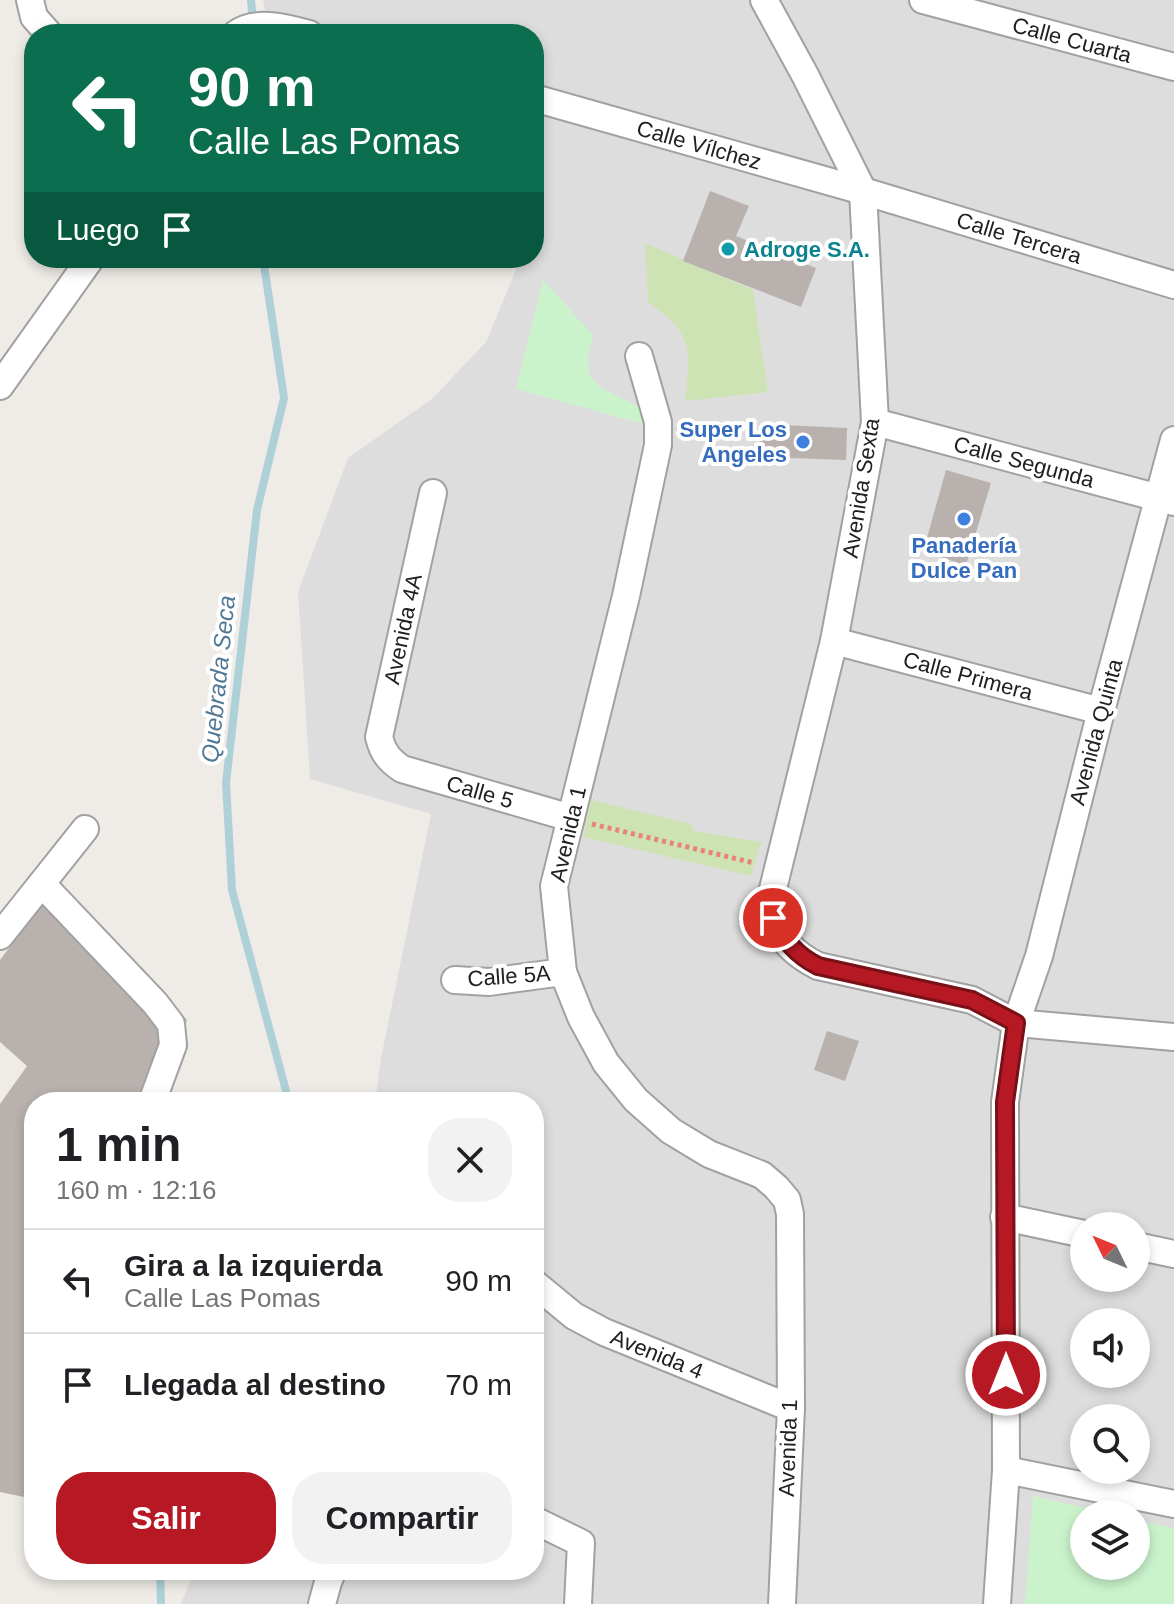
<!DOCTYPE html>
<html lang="es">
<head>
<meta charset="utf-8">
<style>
  body { margin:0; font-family:Helvetica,sans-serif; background:#f2f2f2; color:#202124; height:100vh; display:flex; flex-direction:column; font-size:30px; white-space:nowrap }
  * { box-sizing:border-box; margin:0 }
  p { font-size:26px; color:#757577 }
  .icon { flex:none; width:44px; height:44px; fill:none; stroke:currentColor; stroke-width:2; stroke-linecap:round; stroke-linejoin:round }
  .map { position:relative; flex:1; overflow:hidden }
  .sheet { position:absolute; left:24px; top:1092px; width:520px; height:488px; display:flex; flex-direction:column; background:#fff; border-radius:32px; box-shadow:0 4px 12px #0003 }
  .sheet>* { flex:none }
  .top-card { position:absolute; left:24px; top:24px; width:520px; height:244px; border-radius:32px; box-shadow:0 4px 12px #0003; background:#0b6e4f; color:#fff; overflow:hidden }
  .needle { width:52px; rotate:313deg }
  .controls { position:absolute; left:1070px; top:1212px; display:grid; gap:16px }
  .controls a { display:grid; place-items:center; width:80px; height:80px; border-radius:50%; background:#fff; box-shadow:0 4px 12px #0003; font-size:40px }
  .pin { position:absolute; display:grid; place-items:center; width:68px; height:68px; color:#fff; margin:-34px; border:4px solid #fff; border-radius:50%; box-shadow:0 2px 8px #0007 }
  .me { position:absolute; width:88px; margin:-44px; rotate:0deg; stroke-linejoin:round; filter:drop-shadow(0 0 6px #0008) }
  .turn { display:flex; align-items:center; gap:28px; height:168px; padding:0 32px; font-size:36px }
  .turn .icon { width:104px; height:104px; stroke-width:2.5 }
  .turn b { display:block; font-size:56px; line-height:68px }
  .then { display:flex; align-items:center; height:76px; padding:0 32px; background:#0003; gap:16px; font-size:30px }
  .round { display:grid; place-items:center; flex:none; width:84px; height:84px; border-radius:32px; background:#f2f2f2 }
  .head { display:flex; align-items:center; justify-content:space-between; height:136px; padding:0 32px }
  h1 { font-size:48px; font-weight:600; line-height:60px }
  .action { display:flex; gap:16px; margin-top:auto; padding:16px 32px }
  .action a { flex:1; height:92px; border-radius:32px; background:#b71924; color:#fff; font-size:32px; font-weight:600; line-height:92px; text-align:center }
  .action a+a { background:#f2f2f2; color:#202124 }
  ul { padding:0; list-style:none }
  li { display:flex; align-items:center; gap:24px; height:104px; padding:0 32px; border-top:2px solid #e0e0e0 }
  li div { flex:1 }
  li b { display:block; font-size:30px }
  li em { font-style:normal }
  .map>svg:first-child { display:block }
  .residential { fill:#dedddd; fill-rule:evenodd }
  .grass { fill:#cee3b4 }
  .park { fill:#caf3cb }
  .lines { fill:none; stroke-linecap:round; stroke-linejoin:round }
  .stream { stroke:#add1d7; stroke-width:8 }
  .building { fill:#b8b1ad }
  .minor-casing { stroke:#a1a1a1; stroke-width:30 }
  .path { stroke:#e9827e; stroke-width:5; stroke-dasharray:4 4; stroke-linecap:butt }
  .minor { stroke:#fff; stroke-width:26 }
  .route-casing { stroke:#771017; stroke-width:20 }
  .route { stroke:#b71924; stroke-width:14 }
  .culture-dot { fill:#0f9aa8; stroke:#fff; stroke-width:3 }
  .shop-dot { fill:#3f7fe0; stroke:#fff; stroke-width:3 }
  .labels { text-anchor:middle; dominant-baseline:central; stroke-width:8; stroke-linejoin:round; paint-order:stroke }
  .street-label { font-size:22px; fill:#202020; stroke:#fff }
  .culture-label { font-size:22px; font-weight:bold; fill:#0d838f; stroke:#fff; text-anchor:start }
  .shop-label { font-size:22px; font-weight:bold; fill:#366cbe; stroke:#fff; text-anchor:end }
  .water-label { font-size:24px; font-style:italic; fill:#507895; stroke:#fff }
</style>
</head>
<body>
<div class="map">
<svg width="1174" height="1604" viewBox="0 0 1174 1604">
  <rect width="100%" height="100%" fill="#efece7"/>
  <path class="residential" d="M263,0H1174V1604H181L195,1570H534V1102H375L381,1058L431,814L310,779L298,592L348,458L433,398L486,342L521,258H534V228L537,222L534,220V34H271ZM1084,1226H1136V1278H1084ZM1084,1322H1136V1374H1084ZM1084,1418H1136V1470H1084ZM1084,1514H1136V1566H1084Z"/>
  <g class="grass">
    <path d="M645,243L753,290L768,392L685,401C690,353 694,331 648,303Z"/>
    <path d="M591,800L691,824L694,831L761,842L751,876L583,837Z"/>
  </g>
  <g class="park">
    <path d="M543,280L593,335L588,355L589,375L601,388L646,410L644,424L516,389Z"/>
    <path d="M1033,1496L1112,1514H1084V1566H1136V1520L1174,1528V1604H1025Z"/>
  </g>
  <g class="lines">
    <g class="stream">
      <path d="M251,0L253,23"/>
      <path d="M263,258L284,398L257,510L226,783L232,890L289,1102"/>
      <path d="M160,1570L161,1604"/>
    </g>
  </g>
  <g class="building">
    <path d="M710,191L749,206L736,236L816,268L801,307L683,261Z"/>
    <path d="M761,424L847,428L846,460L759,457Z"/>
    <path d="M946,470L991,483L966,565L923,552Z"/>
    <path d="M54,888L123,953L187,1020L145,1102H34V1324L26,1336L34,1340V1489L29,1498L0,1492V1104L27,1066L0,1042V960Z"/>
    <path d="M827,1031L859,1041L845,1081L814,1070Z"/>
  </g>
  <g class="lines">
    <g class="minor-casing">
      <g id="minor">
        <path d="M30,0L34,17L49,34"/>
        <path d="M764,0L805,75L863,191L875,422L834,641L771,897C772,903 771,911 773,917C779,940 798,956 818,966L972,1000L1016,1023L1174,1037"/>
        <path d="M923,0L1174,67"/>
        <path d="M236,34C256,19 288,28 309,34"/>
        <path d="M534,98L863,191L1174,285"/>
        <path d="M639,356L658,422V445L626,596L554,886L563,972L581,1017L606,1063L636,1100L671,1131L709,1154L762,1175L776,1187L787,1200L790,1214L791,1408L782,1604"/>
        <path d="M0,386L91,258"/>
        <path d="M875,422L1174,502"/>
        <path d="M433,493L379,737C383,753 389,760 402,769L571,818"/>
        <path d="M834,641L1101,711"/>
        <path d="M42,884L155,1003L171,1024L173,1045L152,1102"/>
        <path d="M0,936L85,829"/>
        <path d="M455,980L489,982L563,972"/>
        <path d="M1004,1217L1084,1234"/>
        <path d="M1136,1246L1174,1254"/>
        <path d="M534,1283L574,1316L604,1332L791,1408"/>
        <path d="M1006,1470L1174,1504"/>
        <path d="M534,1520L581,1543L578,1604"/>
        <path d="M322,1604L328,1582L333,1570"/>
        <path d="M997,1604L1006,1470L1005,1102L1016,1023L1039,956L1101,711L1174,440"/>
      </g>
    </g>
    <path class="path" d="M592,824L754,863"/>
    <use href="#minor" class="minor"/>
  </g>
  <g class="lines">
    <g class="route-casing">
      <path id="route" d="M773,918C784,940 796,955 818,966L972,1000L1016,1023L1005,1102L1006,1375"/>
    </g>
    <use href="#route" class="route"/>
  </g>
  <circle class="culture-dot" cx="728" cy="249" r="8"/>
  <g class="shop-dot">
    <circle cx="803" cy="442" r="8"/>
    <circle cx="964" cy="519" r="8"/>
  </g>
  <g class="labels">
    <g class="street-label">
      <text transform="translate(1072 40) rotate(15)">Calle Cuarta</text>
      <text transform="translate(699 145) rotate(16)">Calle Vílchez</text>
      <text transform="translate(1019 238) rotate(17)">Calle Tercera</text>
      <text transform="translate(1024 462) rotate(15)">Calle Segunda</text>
      <text transform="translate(861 488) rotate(-81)">Avenida Sexta</text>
      <text transform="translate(403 629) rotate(-78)">Avenida 4A</text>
      <text transform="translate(968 676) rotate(15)">Calle Primera</text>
      <text transform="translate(1096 732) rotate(-75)">Avenida Quinta</text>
      <text transform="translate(480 792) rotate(16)">Calle 5</text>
      <text transform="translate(568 834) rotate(-77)">Avenida 1</text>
      <text transform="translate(509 976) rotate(-4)">Calle 5A</text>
      <text transform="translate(657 1354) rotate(22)">Avenida 4</text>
      <text transform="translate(788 1448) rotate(-88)">Avenida 1</text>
    </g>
    <g class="culture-label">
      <text x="744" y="249">Adroge S.A.</text>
    </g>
    <g class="shop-label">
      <text x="787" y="429">Super Los<tspan x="787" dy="25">Angeles</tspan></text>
      <text x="964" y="545" text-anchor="middle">Panadería<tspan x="964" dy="25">Dulce Pan</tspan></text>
    </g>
    <g class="water-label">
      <text transform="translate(218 679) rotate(-84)">Quebrada Seca</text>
    </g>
  </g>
</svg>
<div class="controls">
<a><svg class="needle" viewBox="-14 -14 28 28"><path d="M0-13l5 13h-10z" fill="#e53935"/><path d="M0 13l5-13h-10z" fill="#757577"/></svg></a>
<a><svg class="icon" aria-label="sound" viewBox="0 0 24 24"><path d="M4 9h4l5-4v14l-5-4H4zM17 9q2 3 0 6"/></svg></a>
<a><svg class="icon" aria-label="search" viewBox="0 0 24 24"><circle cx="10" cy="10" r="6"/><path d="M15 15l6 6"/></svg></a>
<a><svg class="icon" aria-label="layers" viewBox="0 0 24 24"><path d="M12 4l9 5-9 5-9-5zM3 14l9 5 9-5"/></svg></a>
</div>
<div class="pin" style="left:773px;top:918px;background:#d93025"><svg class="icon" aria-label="arrive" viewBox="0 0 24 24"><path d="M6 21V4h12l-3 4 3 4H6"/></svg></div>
<svg class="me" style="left:1006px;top:1375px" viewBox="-20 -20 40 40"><circle r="17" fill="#b71924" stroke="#fff" stroke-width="3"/><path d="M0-11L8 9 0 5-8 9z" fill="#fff"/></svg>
<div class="top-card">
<div class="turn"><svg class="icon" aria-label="left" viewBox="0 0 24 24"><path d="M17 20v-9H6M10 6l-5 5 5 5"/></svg><div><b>90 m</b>Calle Las Pomas</div></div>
<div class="then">Luego<svg class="icon" aria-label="arrive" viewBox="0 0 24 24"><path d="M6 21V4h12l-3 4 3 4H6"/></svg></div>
</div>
<section class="sheet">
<div class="head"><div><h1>1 min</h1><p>160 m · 12:16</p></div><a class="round"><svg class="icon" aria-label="close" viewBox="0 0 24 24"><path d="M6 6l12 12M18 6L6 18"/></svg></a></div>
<ul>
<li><svg class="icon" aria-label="left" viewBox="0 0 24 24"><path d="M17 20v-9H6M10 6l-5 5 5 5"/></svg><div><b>Gira a la izquierda</b><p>Calle Las Pomas</p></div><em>90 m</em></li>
<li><svg class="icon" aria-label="arrive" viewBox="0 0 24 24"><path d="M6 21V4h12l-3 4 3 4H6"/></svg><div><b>Llegada al destino</b></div><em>70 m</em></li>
</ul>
<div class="action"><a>Salir</a><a>Compartir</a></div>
</section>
</div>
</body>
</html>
